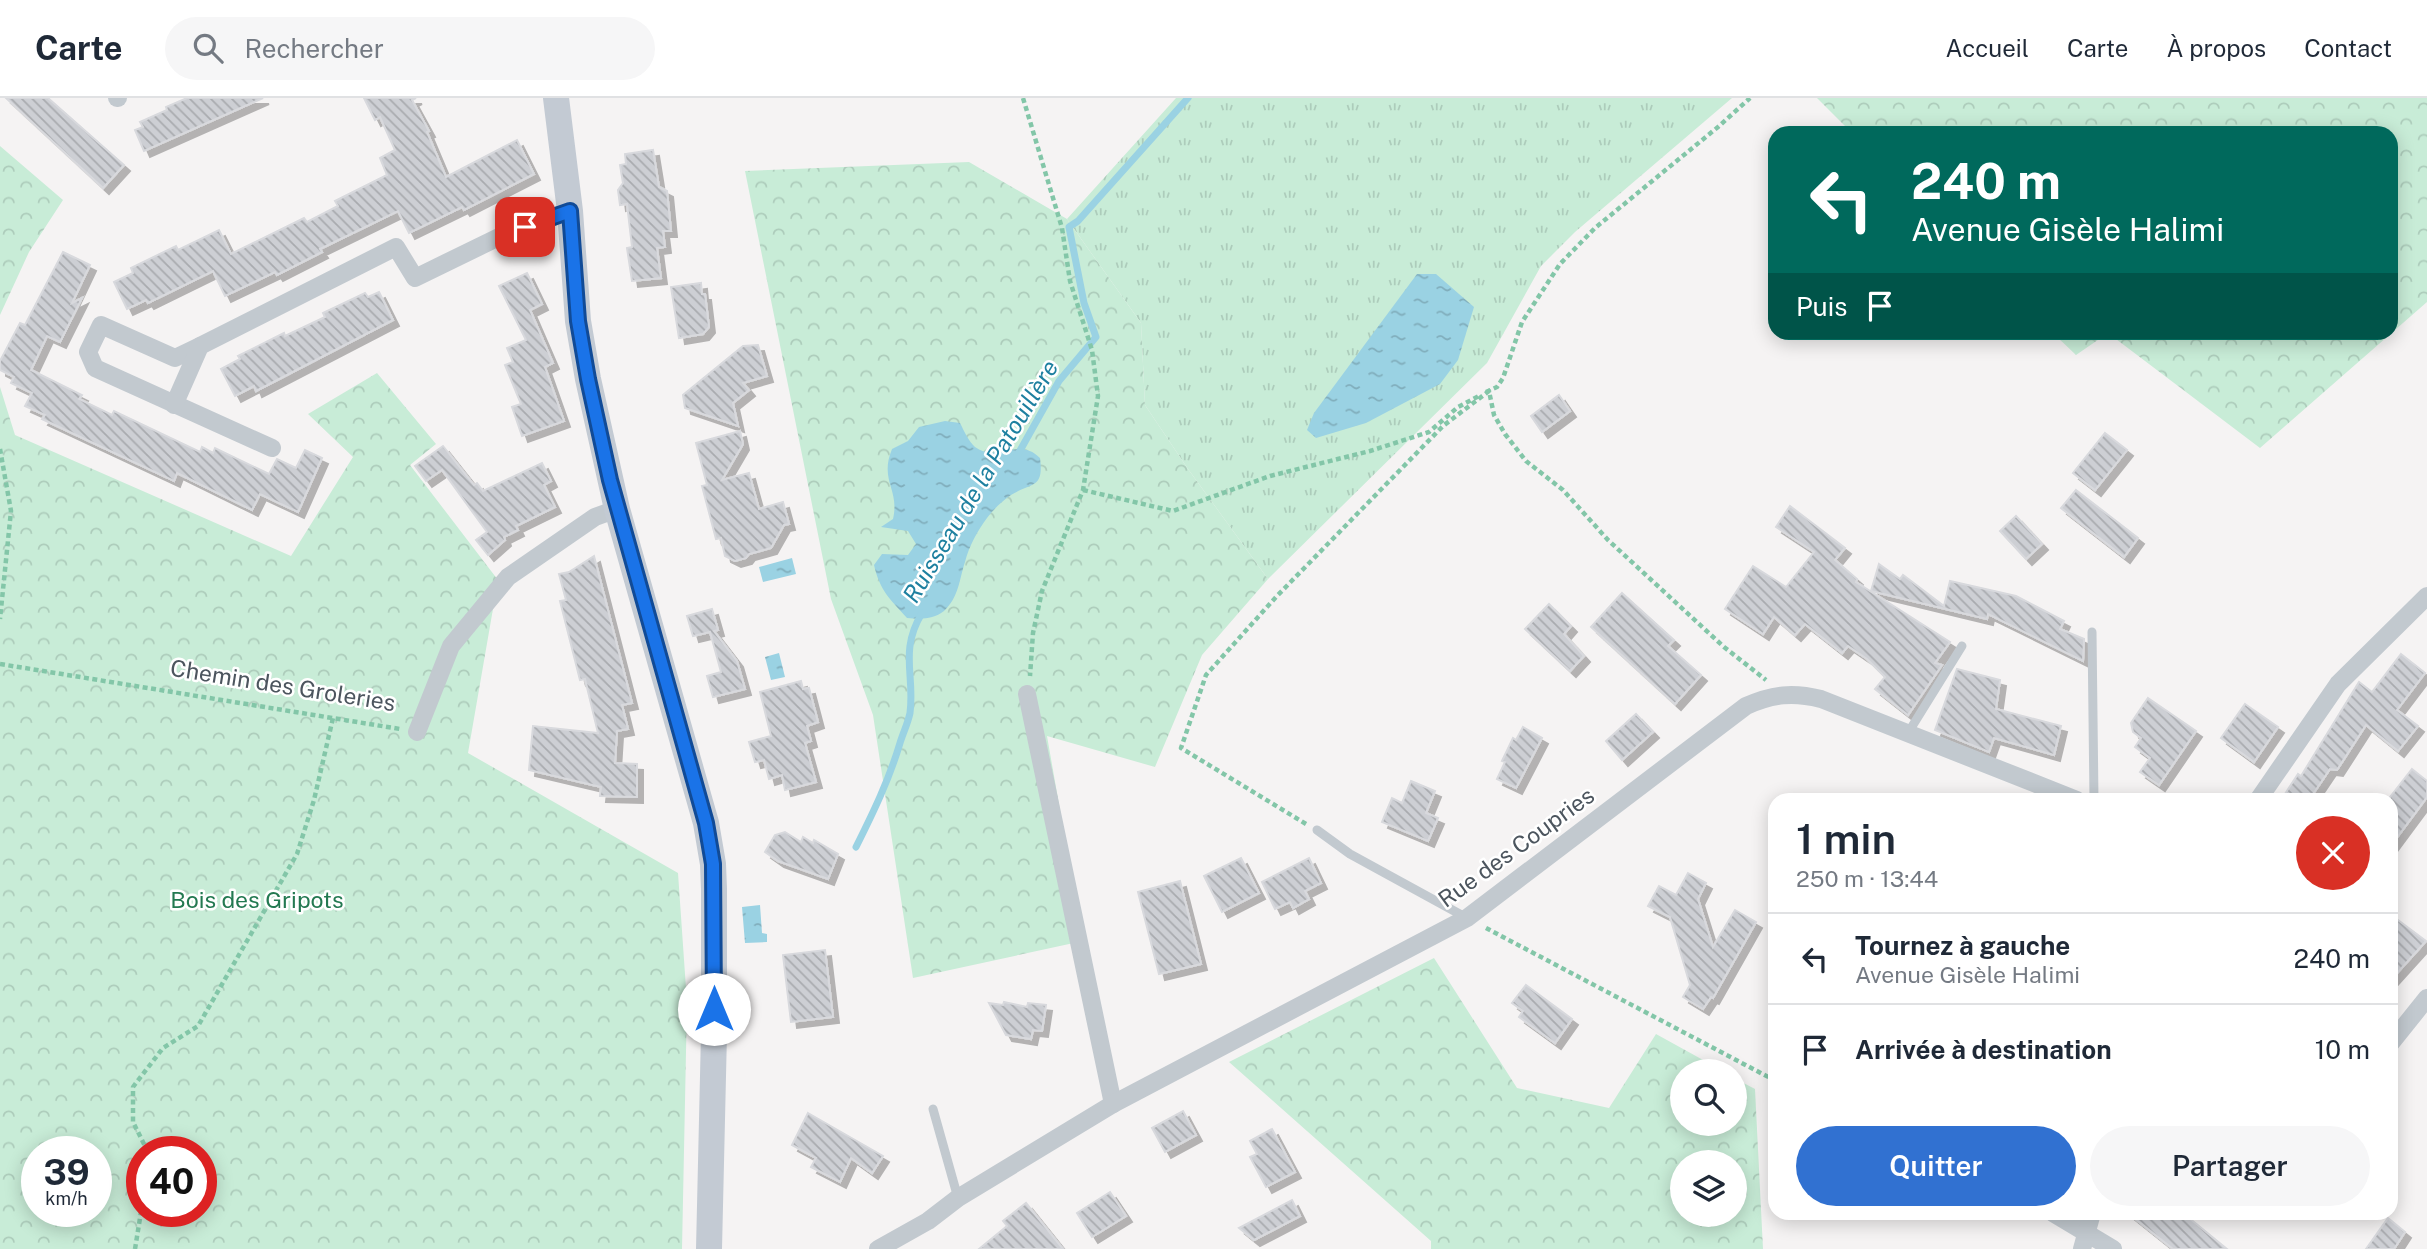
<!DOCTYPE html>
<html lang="fr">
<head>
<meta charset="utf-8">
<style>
  body { margin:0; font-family:"Public Sans",sans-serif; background:#f6f6f7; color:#1f2937; height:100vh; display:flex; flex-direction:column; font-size:26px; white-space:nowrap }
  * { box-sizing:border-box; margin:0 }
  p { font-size:23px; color:#747a83 }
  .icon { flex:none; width:38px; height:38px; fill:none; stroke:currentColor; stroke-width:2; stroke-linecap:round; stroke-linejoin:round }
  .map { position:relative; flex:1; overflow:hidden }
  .drawer { position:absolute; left:1768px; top:695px; width:630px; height:427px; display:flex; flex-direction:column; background:#fff; border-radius:21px; box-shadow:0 4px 18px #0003 }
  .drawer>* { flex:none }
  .banner { position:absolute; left:1768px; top:28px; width:630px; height:214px; border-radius:21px; box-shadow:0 4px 18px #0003; background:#00695c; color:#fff; overflow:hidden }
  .fabs { position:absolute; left:1670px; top:961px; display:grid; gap:14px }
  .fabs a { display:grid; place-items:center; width:77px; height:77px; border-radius:50%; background:#fff; box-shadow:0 4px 18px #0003; font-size:35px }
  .speed { position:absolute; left:21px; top:1038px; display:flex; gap:14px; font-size:35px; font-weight:700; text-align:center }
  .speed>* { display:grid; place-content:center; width:91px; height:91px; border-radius:50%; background:#fff; box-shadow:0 4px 18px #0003; line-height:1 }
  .speed small { font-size:18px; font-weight:400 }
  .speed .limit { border:10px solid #d22; background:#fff; color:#111 }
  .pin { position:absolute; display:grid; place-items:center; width:60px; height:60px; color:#fff; margin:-30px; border-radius:14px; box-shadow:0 4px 10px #0006 }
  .me { position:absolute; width:77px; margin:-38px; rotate:0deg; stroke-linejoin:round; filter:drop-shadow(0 0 5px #0008) }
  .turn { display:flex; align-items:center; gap:24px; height:147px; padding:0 28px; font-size:32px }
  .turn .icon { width:91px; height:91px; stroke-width:2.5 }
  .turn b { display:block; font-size:49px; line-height:60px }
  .then { display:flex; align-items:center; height:66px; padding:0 28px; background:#0003; gap:14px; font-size:26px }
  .round { display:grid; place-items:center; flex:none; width:74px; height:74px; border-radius:37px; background:#f6f6f7 }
  .overview { display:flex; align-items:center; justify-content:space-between; height:119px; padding:0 28px }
  h1 { font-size:42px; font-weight:600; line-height:52px }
  .primary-button { display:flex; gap:14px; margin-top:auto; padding:14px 28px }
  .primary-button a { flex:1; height:80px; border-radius:42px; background:#3171d1; color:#fff; font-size:28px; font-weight:600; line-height:80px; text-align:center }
  .primary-button a+a { background:#f6f6f7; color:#1f2937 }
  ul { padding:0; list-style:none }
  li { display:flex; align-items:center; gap:21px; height:91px; padding:0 28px; border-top:2px solid #e0e1e3 }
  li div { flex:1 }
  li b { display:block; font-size:26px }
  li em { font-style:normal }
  header { display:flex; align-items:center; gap:42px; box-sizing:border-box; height:98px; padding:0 35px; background:#fff; border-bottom:2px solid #e0e1e3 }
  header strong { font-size:33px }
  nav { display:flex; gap:38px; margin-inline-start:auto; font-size:24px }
  .search { width:490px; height:63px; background:#f6f6f7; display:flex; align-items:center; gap:18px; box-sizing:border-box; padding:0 24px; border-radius:38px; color:#747a83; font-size:26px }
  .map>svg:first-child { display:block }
  .grass { fill:url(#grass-tufts) }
  .forest { fill:url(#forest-crowns); fill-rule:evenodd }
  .water { fill:url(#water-ripples) }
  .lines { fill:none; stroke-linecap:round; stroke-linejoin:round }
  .stream { stroke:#9ad2e3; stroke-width:7 }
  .building { fill:url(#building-back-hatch); stroke:#d8d9dd; stroke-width:2; filter:url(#shadow) }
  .path { stroke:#83c6a8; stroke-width:4.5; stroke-dasharray:5 3.5; stroke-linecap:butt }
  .lane { stroke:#c2c9cf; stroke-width:9 }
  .street { stroke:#c2c9cf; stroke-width:18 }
  .secondary { stroke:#c3cad3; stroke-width:26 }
  .route-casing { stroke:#114b97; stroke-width:18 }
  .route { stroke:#1a73e8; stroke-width:12 }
  .labels { text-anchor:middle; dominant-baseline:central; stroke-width:5; stroke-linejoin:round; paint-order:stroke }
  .street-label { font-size:23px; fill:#4c555e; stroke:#fff }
  .park-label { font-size:23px; fill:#237951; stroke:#fff }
  .water-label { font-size:24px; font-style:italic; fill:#1e80a0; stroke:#fff }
</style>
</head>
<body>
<header>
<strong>Carte</strong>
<div class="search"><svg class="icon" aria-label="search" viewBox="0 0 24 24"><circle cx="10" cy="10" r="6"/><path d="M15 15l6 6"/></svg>Rechercher</div>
<nav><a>Accueil</a><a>Carte</a><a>À propos</a><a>Contact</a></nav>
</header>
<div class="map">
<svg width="2427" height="1151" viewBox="0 0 2427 1151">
  <defs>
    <pattern id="grass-tufts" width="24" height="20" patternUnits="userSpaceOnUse" patternTransform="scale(1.75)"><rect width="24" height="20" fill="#c8ecd7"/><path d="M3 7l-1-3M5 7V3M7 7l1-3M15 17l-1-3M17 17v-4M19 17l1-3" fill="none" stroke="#adccbb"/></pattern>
    <pattern id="forest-crowns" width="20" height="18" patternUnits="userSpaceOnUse" patternTransform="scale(1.75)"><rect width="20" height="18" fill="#c8ecd7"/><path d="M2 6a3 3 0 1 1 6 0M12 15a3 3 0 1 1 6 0" fill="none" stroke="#adccbb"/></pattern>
    <pattern id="water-ripples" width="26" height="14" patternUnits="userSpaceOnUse" patternTransform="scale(1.75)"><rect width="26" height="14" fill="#9ad2e3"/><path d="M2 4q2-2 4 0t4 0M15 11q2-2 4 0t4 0" fill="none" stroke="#80adbb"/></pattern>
    <pattern id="building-back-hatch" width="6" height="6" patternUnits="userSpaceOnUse" patternTransform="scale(1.75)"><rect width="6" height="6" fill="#cdcfd4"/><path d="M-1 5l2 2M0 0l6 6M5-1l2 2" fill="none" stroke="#a9abaf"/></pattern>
    <filter id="shadow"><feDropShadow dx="6" dy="6" stdDeviation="0" flood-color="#0004"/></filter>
  </defs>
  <rect width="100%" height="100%" fill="#f5f3f3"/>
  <path class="grass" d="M1176,0H1732L1575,134L1541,168L1487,265L1268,481L1188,371L1145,307L1141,225L1067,121Z"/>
  <g class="forest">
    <path d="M1817,0H2427V204L2260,350L2108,235L2076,257L2053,235L2390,234V35H1852Z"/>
    <path d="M0,48L63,102L29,154L0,217Z"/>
    <path d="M969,64L1067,121L1141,225L1145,307L1188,371L1268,481L1202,557L1155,669L1047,638L1083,843L913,880L873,617L831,501L745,73Z"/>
    <path d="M377,275L436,346L410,367L498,482L468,655L678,775L687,905L682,1151H0V289L15,337L291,458L353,359L308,316ZM37,1054H96V1113H37ZM142,1054H201V1113H142Z"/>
    <path d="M1434,860L1517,990L1609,1010L1656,936L1723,973H1682V1026H1734V980L1755,991L1763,1151H1431V1143L1229,964ZM1734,1064V1116H1682V1064Z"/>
  </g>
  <g class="water">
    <path d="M1417,176H1436L1474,209L1458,262L1440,286L1366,325L1316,340L1307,332L1314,315Z"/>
    <path d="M945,323L960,325C964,333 969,344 975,349C996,365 1019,338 1040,360C1044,391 1032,384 1011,397C1002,403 994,411 987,420C978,432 969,448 965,464C959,482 959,499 944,513C933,522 920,521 907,520C890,501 880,493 874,467L882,456L908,457L916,446L908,433L881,429L893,421C900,391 879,383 892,351L908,343L919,329Z"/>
    <path d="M792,460L796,476L763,484L759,469Z"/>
    <path d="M779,555L785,579L771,582L765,559Z"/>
    <path d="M760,807L762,835L767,836V844L745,845L742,809Z"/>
  </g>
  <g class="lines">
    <g class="stream">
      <path d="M1017,358L1059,283L1096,239L1084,205L1069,129L1078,123L1188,0"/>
      <path d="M856,749C873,715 889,682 900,645C903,635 908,625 910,615C915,577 899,553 922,515"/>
    </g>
  </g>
  <g class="building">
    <path d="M6,0H48L124,67L103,90Z"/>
    <path d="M187,0H263L144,53L135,32L143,29L140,24L167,12L166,9Z"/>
    <path d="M364,0H416L412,2L429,33L427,34L446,79L517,42L534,76L464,112L462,109L409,135L398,113L320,151L322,154L277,177L275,174L225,198L213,173L148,205L146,202L127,211L114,184L133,175L131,170L176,148L178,152L219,132L231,156L304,120L307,124L338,108L335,103L387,77L380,60L395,52L380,19L375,22Z"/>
    <path d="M653,52L659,89L667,93L671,133H663L665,149L657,150L661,180L632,183L627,150L632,149L627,106L620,107L618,92L623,85L620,67L626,66L625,56Z"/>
    <path d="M63,154L90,167L72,205L82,200L60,244L47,238L31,272L82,297L79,301L112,317L114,313L200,354L202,349L213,355L215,350L269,376L277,361L296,370L305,352L322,360L298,414L260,396L252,412L177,375L174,383L42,321L45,317L25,308L32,295L11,285L14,279L0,272V263L20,225L25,227Z"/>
    <path d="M527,175L542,206L530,212L553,265L545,269L564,323L522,338L512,309L521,306L505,267L513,264L507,250L526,242L499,188Z"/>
    <path d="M701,185L702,196H705L709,229L703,236L679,240L671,189Z"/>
    <path d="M379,194L393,222L256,293L254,288L235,298L221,271L240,261L238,258L284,235L285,238L325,219L323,215L365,195L368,199Z"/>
    <path d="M758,247L767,278L743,285L749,292L733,305L738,328L685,310L683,297L743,248Z"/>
    <path d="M1559,297L1570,313L1542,334L1531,318Z"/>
    <path d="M740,333L743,346L722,382L749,375L759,411L783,404L789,426L784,427L771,450L749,456L746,460L735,463L725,458L721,440L716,441L702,388L707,387L696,345Z"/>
    <path d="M2105,335L2127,352L2095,392L2073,375Z"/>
    <path d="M443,348L474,387L477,385L483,393L542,365L551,383L544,387L555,409L516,428L518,432L504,439L505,442L488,457L476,442L487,434L442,372L426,383L415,368Z"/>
    <path d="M2076,392L2138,440L2124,459L2061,410Z"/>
    <path d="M1790,408L1845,450L1835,462L1857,481L1856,484L1950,544L1935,565L1942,567L1908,617L1875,591L1885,579L1867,561L1848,548L1842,555L1805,526L1795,537L1774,519L1763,536L1725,511L1753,468L1786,489L1814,454L1776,429Z"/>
    <path d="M2016,418L2042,446L2026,461L2000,433Z"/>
    <path d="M594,458L632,605L622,607L628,631L617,633L615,665L637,666V699L600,698L601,689L529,672L533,628L598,635L585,581L580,582L560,503L566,502L559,476L569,474Z"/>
    <path d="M1879,466L1900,481L1903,477L1944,508L1950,483L2016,498L2064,523L2060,531L2084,541L2083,563L1988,516L1987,521L1871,493Z"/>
    <path d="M1622,495L1674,542L1668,548L1701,577L1675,606L1591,529Z"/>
    <path d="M1549,506L1571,528L1564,536L1584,558L1570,573L1525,531Z"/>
    <path d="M712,511L718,532L714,533L737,563L745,591L713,599L707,578L721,574L710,534L693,538L687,518Z"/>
    <path d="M2401,556L2425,575L2397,612L2418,628L2398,653L2366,627L2337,672L2330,671L2309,702H2281L2298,676L2301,678L2359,584L2372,594Z"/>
    <path d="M1957,571L2000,582L1996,611L2061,628L2054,657L1994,640L1989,654L1935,632Z"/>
    <path d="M801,583L803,591L809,590L818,624L807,628L811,643L805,645L816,684L785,692L782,677L769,681L764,662L755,664L749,644L771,638L760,594Z"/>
    <path d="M2148,600L2196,633L2159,687L2140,674L2150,660L2135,649L2141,640L2133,634L2131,625Z"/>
    <path d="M2245,606L2278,629L2254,664L2221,640Z"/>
    <path d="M1636,616L1653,634L1622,662L1606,643Z"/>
    <path d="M1523,629L1542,640L1516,690L1497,681L1505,664L1502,663L1513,640L1516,642Z"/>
    <path d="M2412,671L2427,683V699L2390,749V699Z"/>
    <path d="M1411,683L1435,693L1426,715L1438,720L1428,743L1382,724L1392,700L1402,705Z"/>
    <path d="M785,734L801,744L803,739L813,745L814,742L838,756L828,781L778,763L765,754L775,737Z"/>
    <path d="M1241,760L1259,795L1222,814L1204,778Z"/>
    <path d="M1309,760L1321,785L1305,793L1309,801L1293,810L1290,804L1275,811L1262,784Z"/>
    <path d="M1688,775L1706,785L1698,801L1713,849L1735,812L1756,824L1713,900L1711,899L1703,911L1683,899L1690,887L1670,819L1648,808L1659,788L1676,797Z"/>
    <path d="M1180,783L1201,866L1159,876L1138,794Z"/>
    <path d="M2390,816L2426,843L2390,883Z"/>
    <path d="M825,852L833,919L791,924L783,857Z"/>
    <path d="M1526,887L1572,921L1555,945L1519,919L1523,913L1512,905Z"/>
    <path d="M1004,904L1027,909L1028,905L1046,907L1042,933L1033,932L1031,941L1006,937L989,905L1003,907Z"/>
    <path d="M1183,1013L1196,1037L1165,1054L1152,1030Z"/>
    <path d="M808,1015L883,1058L872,1075L851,1060L840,1084L811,1069L816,1060L792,1047Z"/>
    <path d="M1272,1031L1295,1074L1266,1089L1250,1059L1257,1056L1250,1043Z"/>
    <path d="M1110,1094L1126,1118L1092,1139L1077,1115Z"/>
    <path d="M1292,1102L1300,1118L1254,1142L1239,1130Z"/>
    <path d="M1026,1105L1063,1151H979L1007,1128L1003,1123Z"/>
    <path d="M2128,1115H2183L2227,1151H2173Z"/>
    <path d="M2388,1120L2405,1134L2394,1151H2366Z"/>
  </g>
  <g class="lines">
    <g class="path">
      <path d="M1023,0L1062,130L1070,183L1092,252L1098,298L1083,392L1042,493L1033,535L1030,578"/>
      <path d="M1486,294L1497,289L1503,280L1522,224L1560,166L1595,130L1718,29L1750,0"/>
      <path d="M0,351L11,413L0,521"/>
      <path d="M1083,392L1173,413L1270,378L1370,353L1429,334L1458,309L1479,298"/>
      <path d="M0,566L400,631"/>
      <path d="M1306,726L1181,650L1206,577L1276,499L1443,328L1489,293L1494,317L1505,336L1526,363L1563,392L1608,442L1724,549L1766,582"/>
      <path d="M1486,830L1774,982"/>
      <path d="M148,1054L133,1024V989L163,950L198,928L297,756L314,702L333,620"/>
      <path d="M135,1151L142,1108"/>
    </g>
    <g class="lane">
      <path d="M2092,534L2094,702"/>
      <path d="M1908,635L1962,548"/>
      <path d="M1317,732L1350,756L1467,820"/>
      <path d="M933,1011L958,1100"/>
    </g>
    <g class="street">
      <path d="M117,0H118"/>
      <path d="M200,248L175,260L101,227L88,254L95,270L272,350"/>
      <path d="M174,307L200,248L396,149L415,180L503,137L570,113"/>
      <path d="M1027,596L1113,1006"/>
      <path d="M417,634L451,548L508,479L595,419L617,411"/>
      <path d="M2258,702L2338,586L2427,498"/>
      <path d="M2390,946L2427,900"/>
      <path d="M2053,1115L2113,1151"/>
      <path d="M878,1151L928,1123L958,1100L1113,1006L1467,820L1746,608C1773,596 1793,594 1821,601L2077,702"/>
      <path d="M2082,1151L2092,1115"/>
    </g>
    <path class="secondary" d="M556,0L570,113L578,223L588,281L617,411L706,725L713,766L714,791V935L709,1151"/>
  </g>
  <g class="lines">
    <g class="route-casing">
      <path id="route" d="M525,129L570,113L578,223L588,281L610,382L706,725L713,766L714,911"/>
    </g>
    <use href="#route" class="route"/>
  </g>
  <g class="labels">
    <g class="street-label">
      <text transform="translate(283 587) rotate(9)">Chemin des Groleries</text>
      <text transform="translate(1516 749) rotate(-36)">Rue des Coupries</text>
    </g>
    <g class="park-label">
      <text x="257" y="801">Bois des Gripots</text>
    </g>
    <g class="water-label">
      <text transform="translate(980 383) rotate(-59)">Ruisseau de la Patouillère</text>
    </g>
  </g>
</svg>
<div class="fabs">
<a><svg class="icon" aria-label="search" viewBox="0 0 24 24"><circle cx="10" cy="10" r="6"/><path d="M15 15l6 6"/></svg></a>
<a><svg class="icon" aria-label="layers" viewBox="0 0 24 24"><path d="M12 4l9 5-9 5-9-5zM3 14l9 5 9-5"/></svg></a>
</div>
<div class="speed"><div>39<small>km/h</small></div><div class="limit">40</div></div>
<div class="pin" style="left:525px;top:129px;background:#d93025"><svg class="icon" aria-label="arrive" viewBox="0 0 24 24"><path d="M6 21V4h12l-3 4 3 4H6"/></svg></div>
<svg class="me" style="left:714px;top:911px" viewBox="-20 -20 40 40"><circle r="19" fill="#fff"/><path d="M0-13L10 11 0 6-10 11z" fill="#1a73e8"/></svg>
<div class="banner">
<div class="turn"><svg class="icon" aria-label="left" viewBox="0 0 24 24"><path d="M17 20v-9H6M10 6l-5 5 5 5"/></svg><div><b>240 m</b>Avenue Gisèle Halimi</div></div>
<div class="then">Puis<svg class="icon" aria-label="arrive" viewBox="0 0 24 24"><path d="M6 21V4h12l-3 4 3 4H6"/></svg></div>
</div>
<section class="drawer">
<div class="overview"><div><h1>1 min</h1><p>250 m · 13:44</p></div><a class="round" style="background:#d93025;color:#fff"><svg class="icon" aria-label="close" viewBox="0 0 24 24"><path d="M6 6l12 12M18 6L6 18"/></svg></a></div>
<ul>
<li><svg class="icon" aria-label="left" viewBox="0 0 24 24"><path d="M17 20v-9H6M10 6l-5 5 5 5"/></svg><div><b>Tournez à gauche</b><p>Avenue Gisèle Halimi</p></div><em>240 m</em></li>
<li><svg class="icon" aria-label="arrive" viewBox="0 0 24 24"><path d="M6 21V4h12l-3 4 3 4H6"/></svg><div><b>Arrivée à destination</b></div><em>10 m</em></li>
</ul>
<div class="primary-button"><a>Quitter</a><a>Partager</a></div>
</section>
</div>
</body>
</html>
